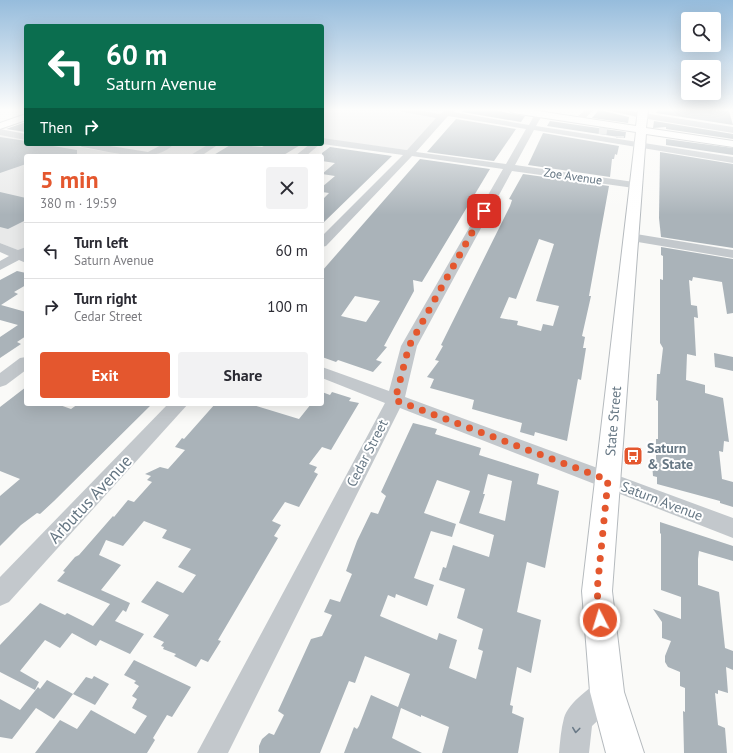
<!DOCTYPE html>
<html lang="en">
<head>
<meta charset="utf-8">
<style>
  body { margin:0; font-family:"PT Sans",sans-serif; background:#f2f2f3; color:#2b2b33; height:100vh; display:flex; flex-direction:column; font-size:15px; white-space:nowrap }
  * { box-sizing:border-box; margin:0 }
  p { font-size:13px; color:#7c7c81 }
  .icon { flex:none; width:22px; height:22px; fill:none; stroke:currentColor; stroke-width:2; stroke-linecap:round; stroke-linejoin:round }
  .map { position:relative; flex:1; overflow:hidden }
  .sheet { position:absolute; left:24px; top:154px; width:300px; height:252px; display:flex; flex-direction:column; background:#fff; border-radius:4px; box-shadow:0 4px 16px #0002 }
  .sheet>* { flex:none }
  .banner { position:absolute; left:24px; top:24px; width:300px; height:122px; border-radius:4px; box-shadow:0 4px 16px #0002; background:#0b6e4f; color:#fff; overflow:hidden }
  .buttons { position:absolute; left:681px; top:12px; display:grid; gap:8px }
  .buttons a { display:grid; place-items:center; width:40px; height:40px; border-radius:4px; background:#fff; box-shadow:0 4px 16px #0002; font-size:20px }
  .pin { position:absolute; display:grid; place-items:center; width:34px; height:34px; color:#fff; margin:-17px; border-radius:8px; box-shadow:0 2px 6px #0006 }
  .me { position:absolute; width:44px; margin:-22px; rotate:355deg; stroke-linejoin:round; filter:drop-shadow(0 0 3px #0008) }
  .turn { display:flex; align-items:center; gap:14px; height:84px; padding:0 16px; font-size:18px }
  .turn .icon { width:52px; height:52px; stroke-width:2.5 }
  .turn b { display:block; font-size:28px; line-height:34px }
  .then { display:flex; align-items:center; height:38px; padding:0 16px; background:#0003; gap:8px; font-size:15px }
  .round { display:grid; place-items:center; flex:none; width:42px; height:42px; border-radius:4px; background:#f2f2f3 }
  .summary { display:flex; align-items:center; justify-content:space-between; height:68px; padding:0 16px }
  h1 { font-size:24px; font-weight:700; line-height:30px; color:#e4572e }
  .primary-button { display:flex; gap:8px; margin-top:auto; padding:8px 16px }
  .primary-button a { flex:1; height:46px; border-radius:4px; background:#e4572e; color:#fff; font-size:16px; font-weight:700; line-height:46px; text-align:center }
  .primary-button a+a { background:#f2f2f3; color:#2b2b33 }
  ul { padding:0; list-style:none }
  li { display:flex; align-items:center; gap:12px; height:56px; padding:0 16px; border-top:1px solid #e1e1e2 }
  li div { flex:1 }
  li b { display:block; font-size:15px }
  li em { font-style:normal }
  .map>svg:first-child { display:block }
  .built { fill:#e8e9e9 }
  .building { fill:#aab3b9; fill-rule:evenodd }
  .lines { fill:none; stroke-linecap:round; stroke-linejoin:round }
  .minor-tunnel { stroke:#d5d9db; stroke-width:8; stroke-dasharray:8 4.5; stroke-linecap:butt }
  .major-casing { stroke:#b5babe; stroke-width:2 }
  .minor { fill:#c3c8cc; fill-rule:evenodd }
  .major { fill:#fff; fill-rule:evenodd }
  .oneway { stroke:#6a7a87 }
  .route { stroke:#e4572e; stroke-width:7; stroke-dasharray:0 12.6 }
  .labels { text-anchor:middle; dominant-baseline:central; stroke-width:4; stroke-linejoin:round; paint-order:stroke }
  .far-street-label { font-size:12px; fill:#657683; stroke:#fff }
  .street-label { font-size:14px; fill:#657683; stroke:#fff }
  .poi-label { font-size:14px; font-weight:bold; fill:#657683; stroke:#fff; text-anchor:start }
  .near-street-label { font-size:17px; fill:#657683; stroke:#fff }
</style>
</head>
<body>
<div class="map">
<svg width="733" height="753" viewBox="0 0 733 753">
  <rect width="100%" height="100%" fill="#fafaf8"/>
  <g class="built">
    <path d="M322,110H445L407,150L322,139Z"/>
    <path d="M0,134L26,139V144H59L131,156H26V247L20,251L0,243Z"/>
    <path d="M173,144H210L189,156H151Z"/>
  </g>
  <g class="building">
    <path d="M464,110H492L525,116L521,122L462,112Z"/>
    <path d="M599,110L629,117L628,123L592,118Z"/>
    <path d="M658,110L729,111L733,125L656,113Z"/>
    <path d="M456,119L516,129L494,161L427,152Z"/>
    <path d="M550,121L626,132L625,138L547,126Z"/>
    <path d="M654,121L733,134V139L666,129V127L653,128Z"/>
    <path d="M26,122V132L6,129Z"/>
    <path d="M543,133L619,146L617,155L615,154L614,159H612L610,177L528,165Z"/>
    <path d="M0,137L26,141V144H41L77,150V156H26V164L0,173Z"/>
    <path d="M666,139L733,148V155L666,145Z"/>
    <path d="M232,144L262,147L267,144H302L282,156H212Z"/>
    <path d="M330,147L392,156L322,224V200L329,193L322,192V187L335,176L322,174L335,163L322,161V153Z"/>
    <path d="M660,152L733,164V248L661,237L659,218Z"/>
    <path d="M420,159L490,169L422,282L413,280L414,291L384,346L387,347L376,360L382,362L373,372L338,360L336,362L322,357V271ZM355,296L380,301L366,322L341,316Z"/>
    <path d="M523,174L609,186L589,296H591L582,336L585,337L583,348H586L581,380L578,379L567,441L535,432L534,436L520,432L522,423L472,409L474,400L430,388L434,379L427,377L439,361L435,360L443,346L441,345L510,206L512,200L509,199ZM539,239L554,244L536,301L559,306L553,326L543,324L541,331L517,325L518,321L500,318L509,297L516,299Z"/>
    <path d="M0,192L26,198V220L8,229L0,227Z"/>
    <path d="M661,247L733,259V313L727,314L722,282L693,277L692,281L689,280L691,305L697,306L698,318L694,317L696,356L687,354L686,380L705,385V393L723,398L729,442L724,441L723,452L719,451L722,479L733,482V507L720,503V501L657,484V477L653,476L652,463L656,464V439H658V401L656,400L657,374H660L663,348L660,343V279L663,280V256L661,255Z"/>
    <path d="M17,271L26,273V285L14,292L18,294L1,305L26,312V336L17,342L21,344L0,358V337L18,325L0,320V280Z"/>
    <path d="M714,353L733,357V371L715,367Z"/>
    <path d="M26,387V404H57L71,409L78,404H152L54,501L40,514L37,513L21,525L0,546V496L20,479L0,471V407Z"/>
    <path d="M322,392L330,395L332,392L351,398L349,401L359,403L331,450L322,447L309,464L317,467L314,472L318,474L299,507L285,502L272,521L281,525L274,536L278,538L218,640L221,641L208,662L201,659L196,667L174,656L176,654L163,649L164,647L161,646L164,642L153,637L169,615L141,602L157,581L183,593L196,575L178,567L191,549L162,538L167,530L144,521L123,546L106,540L99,555L121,565L101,590L130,603L126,612L123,610L115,621L144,634L130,654L100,640L96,646L72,633L60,648L45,640L20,671L39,682L35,690L0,672V645L40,603L65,615L67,613L93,626L110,604L57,581L65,572L63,571L75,557L79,555L113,516L114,517L128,500L134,502L152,482L147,480L151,476L145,474L160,467L168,469L185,450L175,447L182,438L184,439L215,404H250L299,419L311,404H322Z"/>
    <path d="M413,423L437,429L435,434L481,448L479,455L539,474L537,484L559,491L545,568L527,562L517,612L541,620L531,673L517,667L510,705L513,706L512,713L524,718L518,753H442L449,727L421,715V717L401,708L392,738L422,753H344L354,727L357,729L359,726L371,695L398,707L410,674L365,656L355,683L349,681L320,753H259V746L262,739L269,733L274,735L284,715L278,711L311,639L322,636L332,615L324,612L330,599L340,602L352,574L346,571L357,541L371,512L378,514L386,496L381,492ZM488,474L512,481L505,521L479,513L485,494H483ZM437,480L470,491L459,523L494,535L489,557L453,545L446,568L443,567L439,580L465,589L457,618L483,629L478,649L483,651L476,679L449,668L457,640L439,633L437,640L380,616L388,595L395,598L396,594L427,606L434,585L414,578L431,531L452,537L456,524L424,513Z"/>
    <path d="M660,522L733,546V561L699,551L698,559V585L719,592L725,648L733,651V670L726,667L728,693L718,690V694L715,693L718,725L725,728L727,753H684L683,711L685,712V688L680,686V672L668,667L665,662V656L671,641L662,638V622L653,609L681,619V597L661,590V534L660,533Z"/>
    <path d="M134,660L191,687L172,717L167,715L153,738L155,740L147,753H35L60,720L77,729L91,710L135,734L147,716L132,708L137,699L132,696L139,686L134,683L136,681L124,675Z"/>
    <path d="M94,676L109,684L95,705L73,694L86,677L92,679Z"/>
    <path d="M47,680L73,694L54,719L36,708L12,739L0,737V699L20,710L38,687L40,689Z"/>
  </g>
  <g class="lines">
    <g class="minor-tunnel">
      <path d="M599,130L608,131"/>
      <path d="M620,136V138"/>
    </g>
    <g class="major-casing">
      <g id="major">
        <path d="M508,110H531L636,126L638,110H648L646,128L733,141V147L646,134L612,591L624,692L644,753H606L590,692L582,591L636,132L513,113Z"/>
        <path d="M26,114V120L0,129V123Z"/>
      </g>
    </g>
    <g class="minor">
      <path d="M399,110H416L440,114L446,110H455L453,112L529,125L537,110H545L536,126L733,157V163L534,130L515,165L634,182L639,185L634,188L512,171L417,346L405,397L733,518V538L400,408L228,753H197L385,403L322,378V367L389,391L401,346L503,169L412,156L326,246L322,247V236L403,155L322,144V138L407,150L436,118L403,112ZM448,116L526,129L506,164L416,152Z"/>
      <path d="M585,110H593L582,122H576V118Z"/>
      <path d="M606,110H624L733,127V133L642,118Z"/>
      <path d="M0,129L26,134V140L0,135Z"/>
      <path d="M78,144H98L148,152L163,144H174C154,166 108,151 82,147Z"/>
      <path d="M209,144H219L201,156H189Z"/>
      <path d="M310,144H320L306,156H295Z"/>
      <path d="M630,233L733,250V258L626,240L624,237Z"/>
      <path d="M0,243L18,250L26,247V263L19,260L0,270V261L9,256L0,252Z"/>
      <path d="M26,357V370L6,385L0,387V373L20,358Z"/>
      <path d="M168,404H188L9,602L0,606V577Z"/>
      <path d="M607,678L617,682L621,692L617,702L592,726L589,753H559C560,742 561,729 564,718C568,703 593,684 607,678Z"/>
    </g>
    <use href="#major" class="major"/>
  </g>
  <defs><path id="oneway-chevron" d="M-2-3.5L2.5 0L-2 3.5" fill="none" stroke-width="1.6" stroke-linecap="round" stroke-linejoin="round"/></defs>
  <use class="oneway" href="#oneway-chevron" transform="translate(576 730) rotate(97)"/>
  <linearGradient id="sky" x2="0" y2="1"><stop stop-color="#96bcdc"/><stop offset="0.51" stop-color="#fdfdfc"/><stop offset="1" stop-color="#fdfdfc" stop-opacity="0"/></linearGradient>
  <rect width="733" height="215" fill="url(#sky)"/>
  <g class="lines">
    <path class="route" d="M484,211L409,346L395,400L608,480L597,591L600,620"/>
  </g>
  <defs>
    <g id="bus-square" transform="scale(1)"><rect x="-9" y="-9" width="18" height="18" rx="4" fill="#e4572e" stroke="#fff"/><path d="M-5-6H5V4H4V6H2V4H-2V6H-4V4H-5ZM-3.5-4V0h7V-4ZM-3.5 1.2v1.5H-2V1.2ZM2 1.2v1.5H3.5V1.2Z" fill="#fff"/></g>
  </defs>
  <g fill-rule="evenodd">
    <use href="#bus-square" x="633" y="456"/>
  </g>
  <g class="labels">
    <g class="far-street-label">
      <text transform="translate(573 176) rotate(8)">Zoe Avenue</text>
    </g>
    <g class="street-label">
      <text transform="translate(613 421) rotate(-85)">State Street</text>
      <text transform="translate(367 453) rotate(-63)">Cedar Street</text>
      <text transform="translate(662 501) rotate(21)">Saturn Avenue</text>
    </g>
    <g class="poi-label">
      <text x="647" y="448">Saturn<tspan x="647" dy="16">&amp; State</tspan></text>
    </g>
    <g class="near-street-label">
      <text transform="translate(90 499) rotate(-47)">Arbutus Avenue</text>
    </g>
  </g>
</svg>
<div class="buttons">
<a><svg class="icon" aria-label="search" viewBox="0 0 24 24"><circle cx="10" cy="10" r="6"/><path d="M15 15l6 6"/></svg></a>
<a><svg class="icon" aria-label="layers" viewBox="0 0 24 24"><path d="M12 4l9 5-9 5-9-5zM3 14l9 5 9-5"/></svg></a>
</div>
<div class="pin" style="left:484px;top:211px;background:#d93025"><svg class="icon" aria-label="arrive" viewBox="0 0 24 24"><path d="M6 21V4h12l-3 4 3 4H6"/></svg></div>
<svg class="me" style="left:600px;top:620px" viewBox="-20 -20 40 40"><circle r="17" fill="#e4572e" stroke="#fff" stroke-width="3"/><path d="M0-11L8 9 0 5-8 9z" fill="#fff"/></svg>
<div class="banner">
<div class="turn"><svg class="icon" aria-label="left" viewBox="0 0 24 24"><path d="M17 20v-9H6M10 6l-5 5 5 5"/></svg><div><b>60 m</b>Saturn Avenue</div></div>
<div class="then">Then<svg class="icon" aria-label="right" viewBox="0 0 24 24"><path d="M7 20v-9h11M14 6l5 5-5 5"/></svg></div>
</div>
<section class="sheet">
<div class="summary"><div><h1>5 min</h1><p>380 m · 19:59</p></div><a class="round"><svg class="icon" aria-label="close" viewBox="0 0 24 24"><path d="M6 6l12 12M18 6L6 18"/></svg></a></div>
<ul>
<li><svg class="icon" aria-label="left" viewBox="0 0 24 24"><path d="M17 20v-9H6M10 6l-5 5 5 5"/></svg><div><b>Turn left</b><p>Saturn Avenue</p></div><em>60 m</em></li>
<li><svg class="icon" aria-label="right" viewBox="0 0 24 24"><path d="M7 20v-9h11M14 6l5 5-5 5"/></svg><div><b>Turn right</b><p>Cedar Street</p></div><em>100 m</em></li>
</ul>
<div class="primary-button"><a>Exit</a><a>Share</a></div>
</section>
</div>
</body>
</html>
